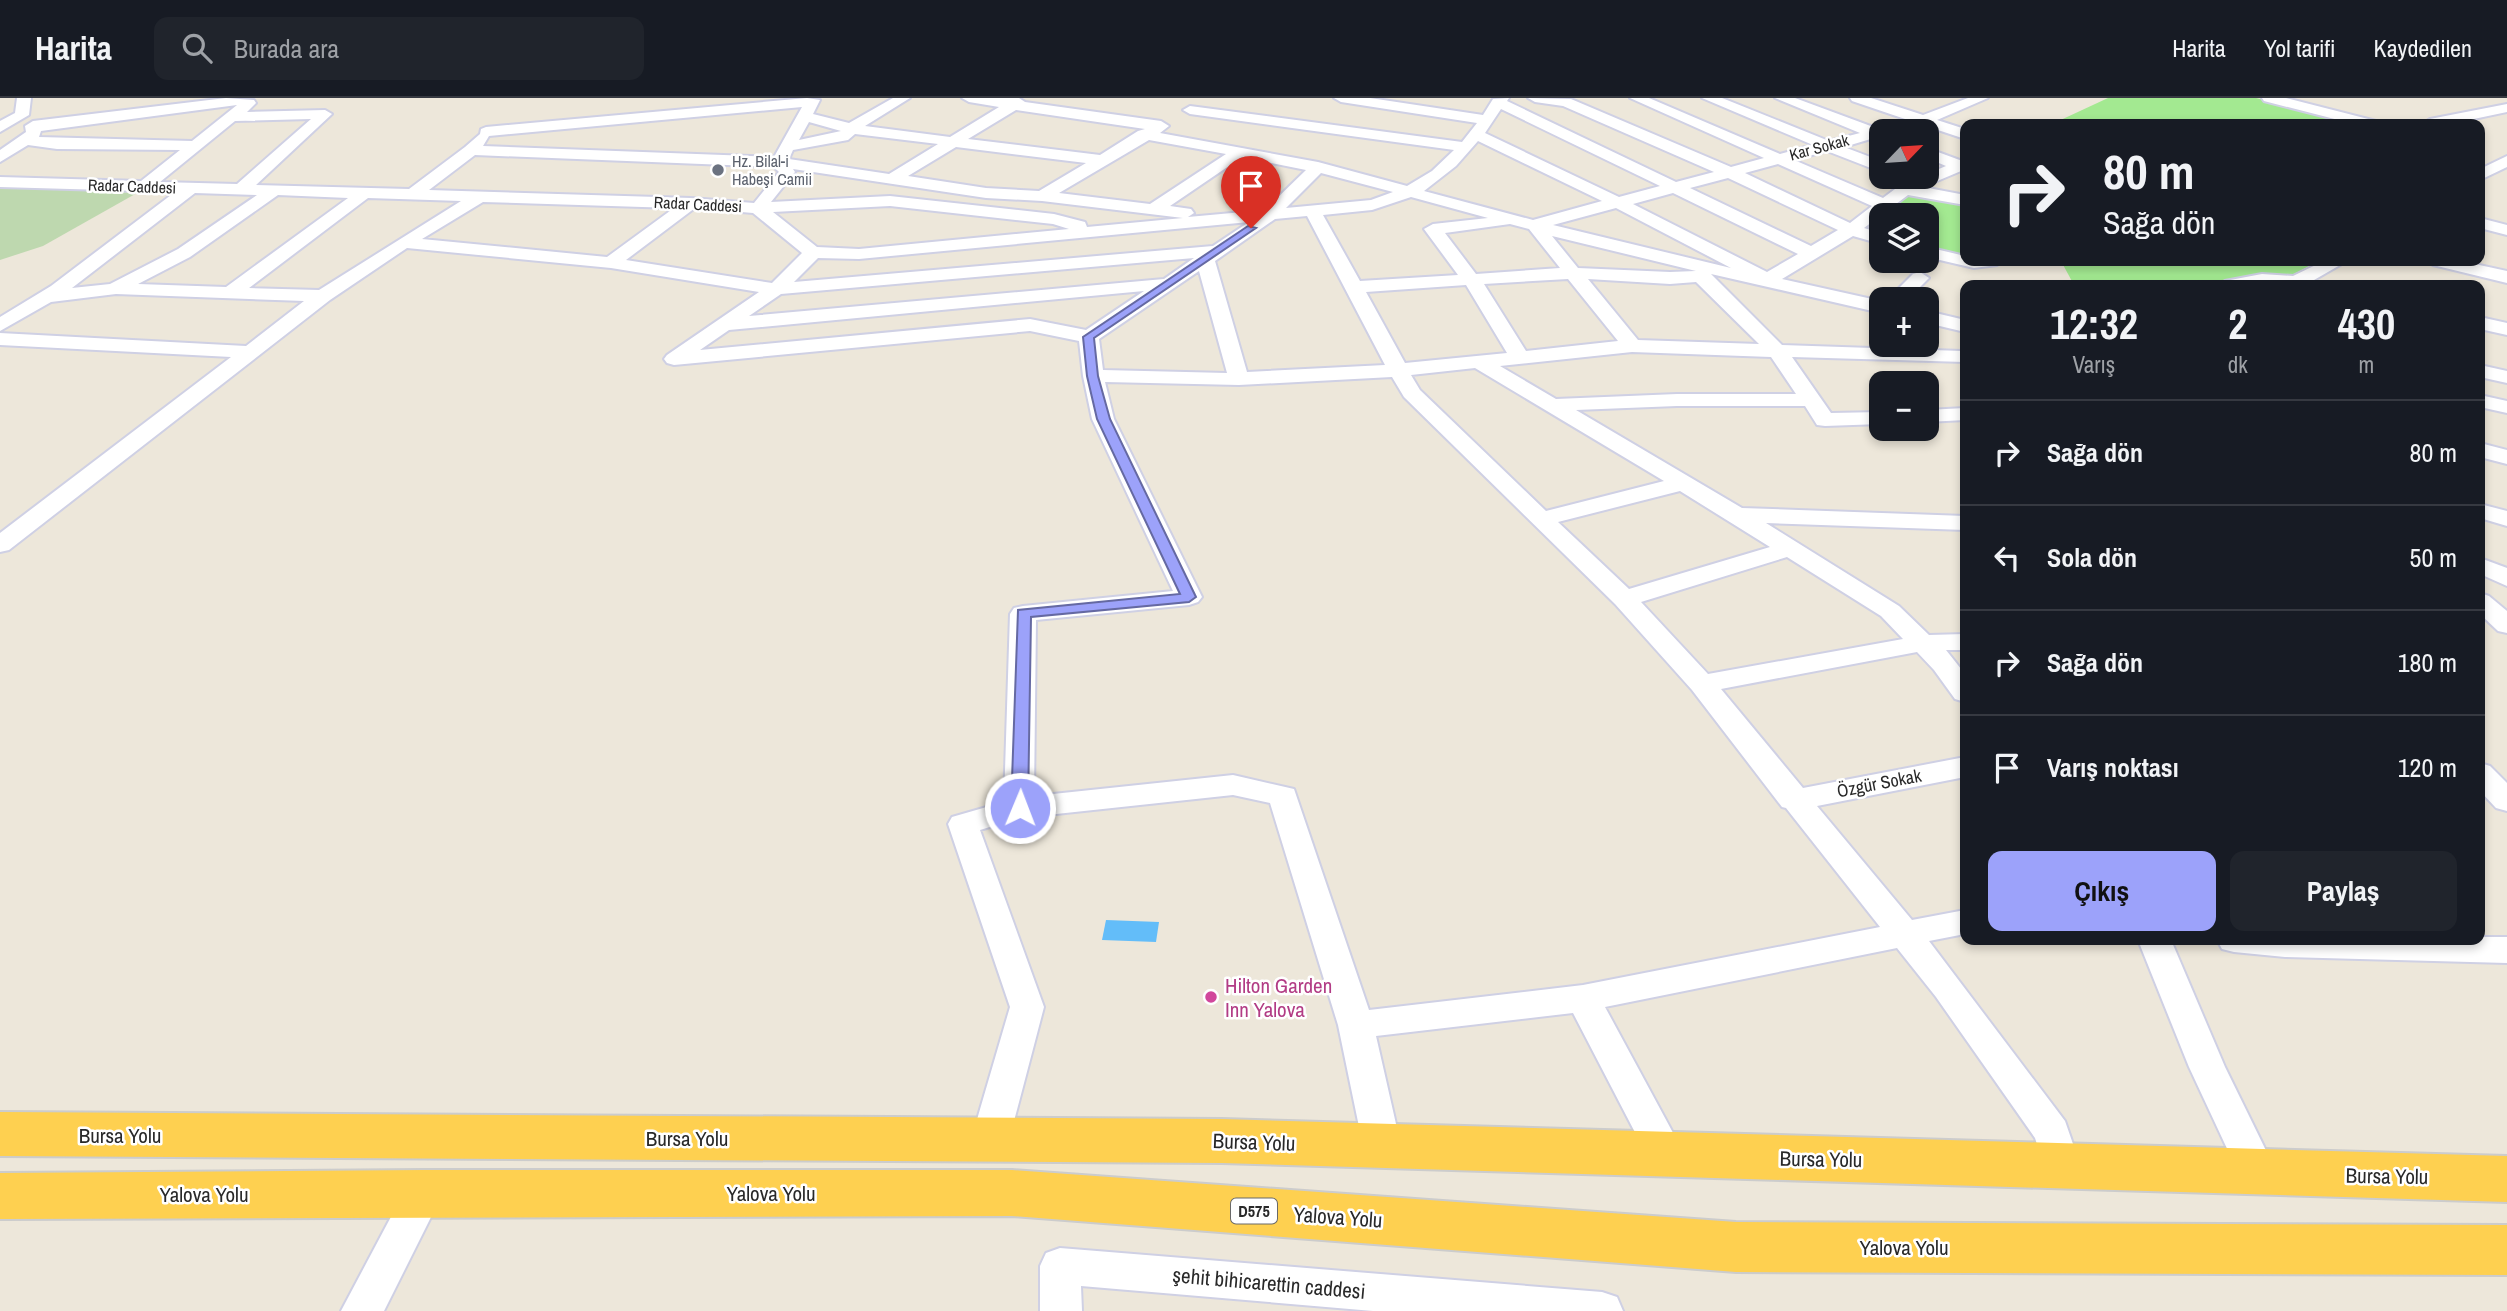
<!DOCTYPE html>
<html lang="tr">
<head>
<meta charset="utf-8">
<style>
  body { margin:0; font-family:"Archivo Narrow",sans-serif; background:#20242c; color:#f1f3f6; height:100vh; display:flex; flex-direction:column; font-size:26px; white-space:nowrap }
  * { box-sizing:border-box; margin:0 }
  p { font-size:23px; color:#9ea1a6 }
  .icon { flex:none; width:38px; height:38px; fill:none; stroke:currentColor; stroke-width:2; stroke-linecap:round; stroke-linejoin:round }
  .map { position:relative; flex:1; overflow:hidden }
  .side { position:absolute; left:1960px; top:182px; width:525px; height:665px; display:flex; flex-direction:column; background:#171b24; border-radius:14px; box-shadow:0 4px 10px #0003 }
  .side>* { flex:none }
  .guide { position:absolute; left:1960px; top:21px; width:525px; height:147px; border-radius:14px; box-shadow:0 4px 10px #0003; background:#171b24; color:#f1f3f6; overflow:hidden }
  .needle { width:46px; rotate:65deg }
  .buttons { position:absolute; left:1869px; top:21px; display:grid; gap:14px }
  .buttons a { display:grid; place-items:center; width:70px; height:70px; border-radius:14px; background:#171b24; box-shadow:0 4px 10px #0003; font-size:35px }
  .pin { position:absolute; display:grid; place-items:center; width:60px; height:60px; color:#fff; margin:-72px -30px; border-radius:50% 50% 50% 0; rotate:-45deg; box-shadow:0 0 7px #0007 }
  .pin .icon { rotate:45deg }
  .me { position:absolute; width:77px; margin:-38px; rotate:1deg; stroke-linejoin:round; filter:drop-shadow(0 0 5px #0008) }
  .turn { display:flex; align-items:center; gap:24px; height:147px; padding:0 28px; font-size:32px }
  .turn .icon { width:91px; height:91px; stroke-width:2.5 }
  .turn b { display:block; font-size:49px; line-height:60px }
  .eta { display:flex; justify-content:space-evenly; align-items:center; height:119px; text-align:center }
  .eta b { font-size:42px; font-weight:700; line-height:49px }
  .cta { display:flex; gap:14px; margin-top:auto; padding:14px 28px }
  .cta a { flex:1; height:80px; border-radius:14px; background:#9ca2fa; color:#111; font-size:28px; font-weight:700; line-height:80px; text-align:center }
  .cta a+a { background:#20242c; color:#f1f3f6 }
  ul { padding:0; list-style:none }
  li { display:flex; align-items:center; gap:21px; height:105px; padding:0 28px; border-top:2px solid #363941 }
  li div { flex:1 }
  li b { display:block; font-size:26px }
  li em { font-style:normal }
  header { display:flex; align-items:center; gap:42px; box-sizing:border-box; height:98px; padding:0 35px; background:#171b24; border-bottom:2px solid #363941 }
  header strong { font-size:33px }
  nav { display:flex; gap:38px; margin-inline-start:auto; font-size:24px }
  .search { width:490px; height:63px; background:#20242c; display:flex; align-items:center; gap:18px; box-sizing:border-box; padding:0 24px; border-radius:14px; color:#9ea1a6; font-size:26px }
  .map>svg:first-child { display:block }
  .green { fill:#a3e991 }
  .cemetery { fill:#bed8af }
  .water { fill:#63bdf9 }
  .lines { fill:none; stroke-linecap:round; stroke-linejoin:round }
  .minor-casing { stroke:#cfd0e4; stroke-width:4 }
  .trunk-casing { stroke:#ccc; stroke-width:4 }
  .minor { fill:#fff; fill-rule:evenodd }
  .trunk { fill:#fed050; fill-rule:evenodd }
  .route { fill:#9ca2fa; stroke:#6569a2; stroke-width:2 }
  .worship-dot { fill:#6b7280; stroke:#fff; stroke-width:2.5 }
  .hotel-dot { fill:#d1479c; stroke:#fff; stroke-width:2.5 }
  .labels { text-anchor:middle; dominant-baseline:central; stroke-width:5; stroke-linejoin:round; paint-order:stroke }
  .far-street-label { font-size:16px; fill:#292929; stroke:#fff }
  .far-worship-label { font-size:16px; fill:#5b616d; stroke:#fff; text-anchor:start }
  .shield { fill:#fff; stroke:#696969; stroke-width:2 }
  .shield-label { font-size:16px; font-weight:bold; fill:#292929 }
  .street-label { font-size:18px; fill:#292929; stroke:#fff }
  .near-hotel-label { font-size:21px; fill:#b23c85; stroke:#fff; text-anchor:start }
  .near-street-label { font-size:21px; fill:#292929; stroke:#fff }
</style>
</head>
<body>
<header>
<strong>Harita</strong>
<div class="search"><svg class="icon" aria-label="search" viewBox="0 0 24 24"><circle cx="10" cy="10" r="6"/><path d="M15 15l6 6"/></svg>Burada ara</div>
<nav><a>Harita</a><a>Yol tarifi</a><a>Kaydedilen</a></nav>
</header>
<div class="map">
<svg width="2507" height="1213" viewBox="0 0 2507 1213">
  <rect width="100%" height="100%" fill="#ede7da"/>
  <g class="green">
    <path d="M2108,0H2256L2360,26H2052Z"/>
    <path d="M1910,96L1965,107V161L1927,148V117H1884Z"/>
    <path d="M2061,163H2318L2285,181H2251L2232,187H2074Z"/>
  </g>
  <path class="cemetery" d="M0,88L137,95L43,148L0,162Z"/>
  <path class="water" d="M1106,822L1159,824L1156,844L1102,842Z"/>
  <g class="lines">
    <g class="minor-casing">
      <g id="minor">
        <path d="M17,0H31L29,17L0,34V23L15,15Z"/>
        <path d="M226,0L254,2L256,5L247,14L325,12L332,16L256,87L409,91L465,49L480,36L481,31L486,29L807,0L820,2L813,16L849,25L893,0H910L865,28L950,39L999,9L969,4L962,0H1019L1025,4L1161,23L1169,28L1160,35L1318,64L1407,88L1432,73L1454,52L1190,16L1183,12L1190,8L1462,44L1477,25L1341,4L1334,0H1370L1483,17L1493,1L1509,0L1507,3L1676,84L1714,74L1563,8L1535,4L1528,0L1571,1L1731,69L1764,60L1630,0H1649L1780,56L1813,47L1702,0H1722L1829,43L1860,35L1775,0H1795L1876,30L1908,22L1852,3L1850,0H1871L1923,17L1968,0H1988L1937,22L1965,31V41L1923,27L1900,33H1881V41L1874,40L1844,49L1881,63V74L1827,53L1794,62L1883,100L1899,88L1927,79V76L1946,68L1927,60V50L1965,64V74L1961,73L1923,89L1965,97V107L1908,97L1864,130L1881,135V146L1853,138L1782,181L1881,203V215L1711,176L1782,247L1962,253L1965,254V264L1792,259L1831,315L1881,314V326L1825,328L1817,327L1805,308H1677L1576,312L1742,410L1965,418V432L1766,425L1899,508L1929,537L1965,536V552H1946L1965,576V604L1955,601L1934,572L1917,554L1721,591L1803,690L1965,659V679L1817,708L1912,822L1965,812V836L1929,843L2065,1023L2080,1066L2075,1078L2061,1082L2047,1078L2035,1040L1936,899L1897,850L1605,909L1685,1057L1679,1069L1666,1073L1653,1069L1573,915L1376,938L1401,1048L1395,1059L1382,1064L1369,1059L1363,1048L1338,927L1270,705L1233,697L1019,720L980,732L1044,909L1009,1042L1003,1053L990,1058L977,1053L971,1042L1010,909L948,726L952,719L1004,704L1010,516L1014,510L1023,508L1173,493L1092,321L1083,278L1079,243L1030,233L674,267L667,265L664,261L667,257L759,194L611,170L407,150L330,202L9,452L0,454V435L231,259L0,247V235L246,248L304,203L116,196L51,204L0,233V219L51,188L175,94L0,89V79L141,83L180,52L57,51L28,47L0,64V52L26,34L25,28L33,23ZM237,7L192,43L39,39L41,33ZM802,9L774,59L483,48L489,38ZM1501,11L1660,88L1619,99L1485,35ZM1016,12L1145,31L1138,33L1100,57L968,41ZM311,21L237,86L160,84L235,23ZM809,24L841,33L799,42ZM855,36L938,46L889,76L789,61L793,52L848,42ZM1149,42L1226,56L1150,106L1059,95ZM1478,43L1602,103L1533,122L1424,93L1456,68ZM956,49L1086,65L1039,93L986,90L908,78ZM475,57L774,69L779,74L754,105L691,100L429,92ZM1242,59L1306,72L1265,112L1188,119L1194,115L1191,111L1170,108ZM1778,66L1872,108L1850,125L1745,75ZM793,71L986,100L1042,103L1183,120L1087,129L1085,124L1054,116L890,98L771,104L795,74ZM1321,75L1393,94L1371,102L1286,110ZM1728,80L1838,132L1811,148L1690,90ZM195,95L257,97L178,151L110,186L72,190ZM1673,95L1798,156L1767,174L1633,106ZM278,97L348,100L226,189L138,186L190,159ZM1411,99L1488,120L1433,126L1424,131L1458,177L1360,183L1323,117L1372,112ZM368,100L461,103L319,192L249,190ZM483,104L674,110L607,159L422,141ZM890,108L1053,126L1069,131L859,151L817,149L773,114ZM695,110L753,115L802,155L772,185L626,162ZM1616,110L1731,170L1553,127ZM1307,118L1385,267L1247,274L1215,163L1275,121ZM1249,124L1213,148L794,184L818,160L859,161ZM1510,126L1529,131L1560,170L1476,176L1445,135ZM1552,138L1696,173L1670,174L1578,170ZM1194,160L1164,181L749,218L781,196ZM1199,173L1227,275L1103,272L1099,241ZM1568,181L1618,243L1526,253L1484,186ZM1588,181L1670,186L1696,184L1759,246L1638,242ZM1466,187L1507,255L1405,265L1366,194ZM1144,193L1086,232L1030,221L700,252L729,232ZM1632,254L1771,259L1796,296H1677L1556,301L1500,268ZM1475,270L1664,383L1546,413L1420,292L1411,277ZM1392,279L1404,299L1615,506L1692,592L1782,709L1786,710L1880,829L1583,887L1369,912L1294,691L1233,677L1034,698L1036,522L1189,507L1198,504L1202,499L1114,321L1105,284L1239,287ZM1680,393L1770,449L1629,491L1558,424ZM1787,459L1881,518L1903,541L1708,576L1641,504Z"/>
        <path d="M2262,0H2286L2376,23L2379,26H2354L2264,3Z"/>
        <path d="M2507,6V14L2450,26H2422L2430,21Z"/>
        <path d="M2507,58V69L2480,82V71Z"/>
        <path d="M2480,120L2507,127V137L2480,130Z"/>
        <path d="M1927,149L1965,158V163H2000L1997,167L1974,170L1927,159Z"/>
        <path d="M2324,163H2347L2314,182L2320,187H2223L2225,183L2262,176L2293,178Z"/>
        <path d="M2430,163H2461L2507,173V185L2433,167Z"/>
        <path d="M1920,174L1929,180L1908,201H1888L1913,176Z"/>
        <path d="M1927,213L1965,222V234L1927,225Z"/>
        <path d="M2480,219L2507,225V237L2480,231Z"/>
        <path d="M2480,267L2507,273V285L2480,279Z"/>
        <path d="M2480,297L2507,303V315L2480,309Z"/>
        <path d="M1965,310V322L1927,324V312Z"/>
        <path d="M2480,345L2507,352V366L2480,359Z"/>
        <path d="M2480,406L2507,413V428L2480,420Z"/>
        <path d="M2480,460L2507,470V488L2480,476Z"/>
        <path d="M2480,495L2489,498L2507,513V535L2498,533L2480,516Z"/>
        <path d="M2480,665L2490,668L2507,685V713L2496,710L2480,693Z"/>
        <path d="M2480,839H2507V865L2285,859L2234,854L2222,851L2217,842H2480Z"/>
        <path d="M2138,842H2171L2225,969L2277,1075L2272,1087L2258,1092L2244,1087L2189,969Z"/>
        <path d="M424,1078L438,1083L443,1095L384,1213H341L410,1083Z"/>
        <path d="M1060,1150L1602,1194L1617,1199L1623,1213H1373L1081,1188L1082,1213H1040V1168L1046,1155Z"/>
      </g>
    </g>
    <g class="trunk-casing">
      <g id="trunk">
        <path d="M0,1014L1222,1021L2507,1058V1104L1222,1065L0,1058Z"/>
        <path d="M424,1072H1012L1736,1124L2507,1127V1177L1736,1174L1012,1118L0,1121V1075Z"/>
      </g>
    </g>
    <use href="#minor" class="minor"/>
    <use href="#trunk" class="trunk"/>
  </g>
  <path class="route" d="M1248,128L1256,130L1094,240L1098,278L1110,321L1196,499L1189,504L1031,519L1028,710L1020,715L1013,714L1011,710L1018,512L1180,496L1097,321L1087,278L1083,239Z"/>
  <circle class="worship-dot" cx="718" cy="72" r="7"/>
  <circle class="hotel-dot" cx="1211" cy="899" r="7"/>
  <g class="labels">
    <g class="far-street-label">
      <text transform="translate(1819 49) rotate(-15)">Kar Sokak</text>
      <text transform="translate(132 88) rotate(2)">Radar Caddesi</text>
      <text transform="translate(698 106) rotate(3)">Radar Caddesi</text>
    </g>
    <g class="far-worship-label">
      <text x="732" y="63">Hz. Bilal-i<tspan x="732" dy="18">Habeşi Camii</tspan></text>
    </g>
    <rect class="shield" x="1231" y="1100.5" width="46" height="25" rx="5"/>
    <g class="shield-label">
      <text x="1254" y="1113">D575</text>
    </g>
    <g class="street-label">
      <text transform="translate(1879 685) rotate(-11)">Özgür Sokak</text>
    </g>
    <g class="near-hotel-label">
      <text x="1225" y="887">Hilton Garden<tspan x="1225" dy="24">Inn Yalova</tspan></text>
    </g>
    <g class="near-street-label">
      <text x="120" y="1037">Bursa Yolu</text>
      <text x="687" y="1040">Bursa Yolu</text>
      <text transform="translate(1254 1044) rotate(2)">Bursa Yolu</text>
      <text transform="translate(1821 1061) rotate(1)">Bursa Yolu</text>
      <text transform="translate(2387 1078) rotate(1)">Bursa Yolu</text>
      <text x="771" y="1095">Yalova Yolu</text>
      <text x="204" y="1096">Yalova Yolu</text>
      <text transform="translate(1338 1119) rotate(4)">Yalova Yolu</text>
      <text x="1904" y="1149">Yalova Yolu</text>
      <text transform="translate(1269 1185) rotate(5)">şehit bihicarettin caddesi</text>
    </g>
  </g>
</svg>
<div class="buttons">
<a><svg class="needle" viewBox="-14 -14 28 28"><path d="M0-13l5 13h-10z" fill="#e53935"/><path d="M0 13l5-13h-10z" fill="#9ea1a6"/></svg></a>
<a><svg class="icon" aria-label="layers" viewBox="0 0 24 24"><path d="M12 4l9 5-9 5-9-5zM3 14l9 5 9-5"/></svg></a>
<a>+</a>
<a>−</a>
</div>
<div class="pin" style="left:1251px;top:130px;background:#d93025"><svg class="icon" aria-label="arrive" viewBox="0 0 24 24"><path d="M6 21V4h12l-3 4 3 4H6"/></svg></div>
<svg class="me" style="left:1020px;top:710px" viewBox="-20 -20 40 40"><circle r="17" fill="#9ca2fa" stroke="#fff" stroke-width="3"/><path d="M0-11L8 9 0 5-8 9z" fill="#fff"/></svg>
<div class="guide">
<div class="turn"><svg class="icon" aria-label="right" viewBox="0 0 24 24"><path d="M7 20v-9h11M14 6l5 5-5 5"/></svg><div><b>80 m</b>Sağa dön</div></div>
</div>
<section class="side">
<div class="eta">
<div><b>12:32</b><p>Varış</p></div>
<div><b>2</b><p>dk</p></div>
<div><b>430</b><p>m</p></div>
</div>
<ul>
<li><svg class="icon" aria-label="right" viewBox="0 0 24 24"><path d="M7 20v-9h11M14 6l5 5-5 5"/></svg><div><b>Sağa dön</b></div><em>80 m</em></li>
<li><svg class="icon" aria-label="left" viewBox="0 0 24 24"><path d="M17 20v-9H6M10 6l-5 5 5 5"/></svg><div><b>Sola dön</b></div><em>50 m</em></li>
<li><svg class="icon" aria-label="right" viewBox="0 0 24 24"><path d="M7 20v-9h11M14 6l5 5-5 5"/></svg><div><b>Sağa dön</b></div><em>180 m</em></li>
<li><svg class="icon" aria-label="arrive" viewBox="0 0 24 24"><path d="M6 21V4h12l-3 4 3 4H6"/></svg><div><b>Varış noktası</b></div><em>120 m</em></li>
</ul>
<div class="cta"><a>Çıkış</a><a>Paylaş</a></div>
</section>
</div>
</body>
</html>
